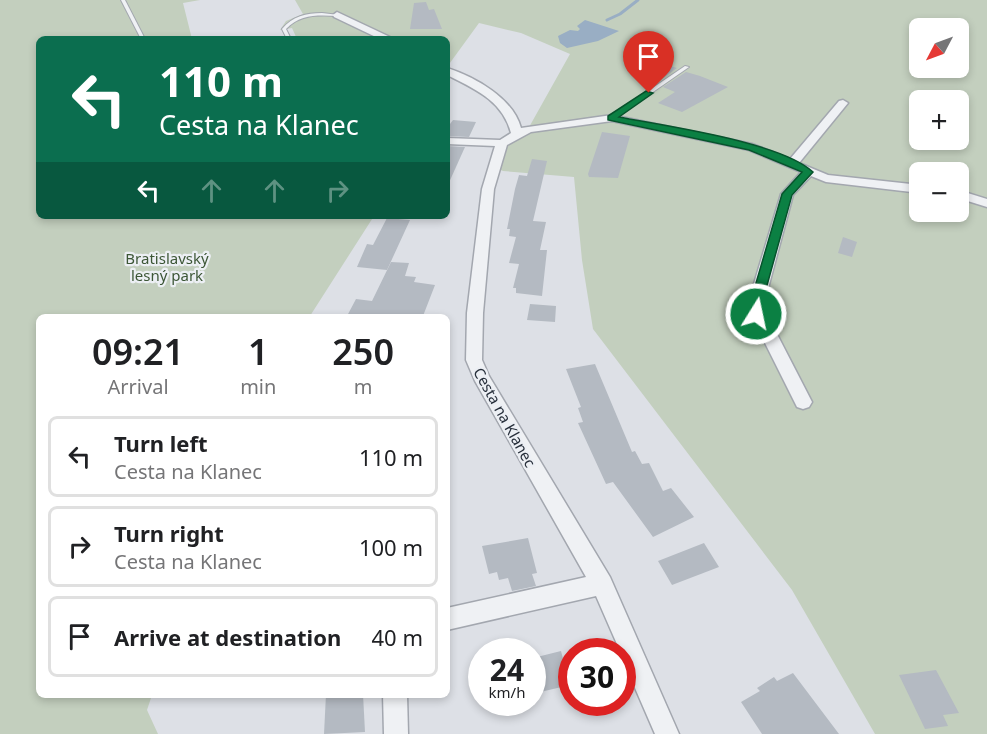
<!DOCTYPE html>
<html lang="en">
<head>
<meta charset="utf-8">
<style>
  body { margin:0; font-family:"Noto Sans",sans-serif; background:#f2f2f2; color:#202124; height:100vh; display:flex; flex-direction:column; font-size:22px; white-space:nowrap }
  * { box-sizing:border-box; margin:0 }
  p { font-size:20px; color:#757577 }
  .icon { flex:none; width:33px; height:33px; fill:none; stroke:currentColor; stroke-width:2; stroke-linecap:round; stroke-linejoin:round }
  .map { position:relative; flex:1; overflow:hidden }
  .details { position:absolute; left:36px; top:314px; width:414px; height:384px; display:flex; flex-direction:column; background:#fff; border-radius:9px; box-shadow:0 3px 9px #0003 }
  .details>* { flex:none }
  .hud { position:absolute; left:36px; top:36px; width:414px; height:183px; border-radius:9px; box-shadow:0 3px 9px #0003; background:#0b6e4f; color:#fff; overflow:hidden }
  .needle { width:39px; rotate:229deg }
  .controls { position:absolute; left:909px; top:18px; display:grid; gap:12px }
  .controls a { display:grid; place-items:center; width:60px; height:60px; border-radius:9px; background:#fff; box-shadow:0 3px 9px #0003; font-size:30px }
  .speed { position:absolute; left:468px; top:638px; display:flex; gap:12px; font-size:30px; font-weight:700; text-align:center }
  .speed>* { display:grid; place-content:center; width:78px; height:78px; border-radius:50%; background:#fff; box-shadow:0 3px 9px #0003; line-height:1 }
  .speed small { font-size:15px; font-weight:400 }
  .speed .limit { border:9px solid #d22; background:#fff; color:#111 }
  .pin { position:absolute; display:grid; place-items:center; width:51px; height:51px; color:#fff; margin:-62px -26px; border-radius:50% 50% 50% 0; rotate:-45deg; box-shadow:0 0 6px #0007 }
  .pin .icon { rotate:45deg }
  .me { position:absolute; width:66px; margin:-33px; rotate:10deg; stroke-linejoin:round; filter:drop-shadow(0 0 4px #0008) }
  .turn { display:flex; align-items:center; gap:21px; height:126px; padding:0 24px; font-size:27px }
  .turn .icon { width:78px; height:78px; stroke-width:2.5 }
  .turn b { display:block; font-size:42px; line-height:51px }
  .lanes { display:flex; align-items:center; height:57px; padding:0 24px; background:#0003; justify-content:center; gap:30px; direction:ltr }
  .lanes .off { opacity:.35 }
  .eta { display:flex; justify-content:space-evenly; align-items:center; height:102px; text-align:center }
  .eta b { font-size:36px; font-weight:600; line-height:42px }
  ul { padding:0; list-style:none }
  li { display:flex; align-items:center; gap:18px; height:81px; margin:0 12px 9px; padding:0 12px; border:3px solid #e0e0e0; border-radius:9px }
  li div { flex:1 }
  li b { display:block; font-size:22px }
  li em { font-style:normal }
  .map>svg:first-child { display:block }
  .green { fill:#c3cfbe; fill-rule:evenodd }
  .water { fill:#99aec4 }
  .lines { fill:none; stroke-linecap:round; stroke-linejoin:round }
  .stream { stroke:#99aec4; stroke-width:3 }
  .building { fill:#b4bac2 }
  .service-casing { stroke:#a3a7af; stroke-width:2 }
  .minor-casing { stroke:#a3a7af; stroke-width:3 }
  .service { fill:#eff1f4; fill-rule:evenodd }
  .minor { fill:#eff1f4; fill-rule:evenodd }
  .route { fill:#0b8043; stroke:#07532c; stroke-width:1.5 }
  .labels { text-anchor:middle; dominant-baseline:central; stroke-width:4.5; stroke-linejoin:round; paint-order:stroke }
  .park-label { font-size:15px; fill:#3c5636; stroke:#eceff4 }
  .street-label { font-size:15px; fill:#272f3b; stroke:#eceff4 }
</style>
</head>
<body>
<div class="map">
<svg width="987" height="734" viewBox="0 0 987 734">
  <rect width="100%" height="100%" fill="#dde0e6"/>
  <g class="green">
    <path d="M0,0H200L183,3L192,39H39V216H374L310,316H39V694L152,695L147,710L158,734H0Z"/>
    <path d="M295,0H987V734H875L792,590L593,329L582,260L574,177L503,171L494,167L502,143L528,129L570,54L521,33L479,23L447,67V39H297L292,28L280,30L286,21L303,14ZM920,28H958V68H920ZM920,100H958V140H920ZM920,172H958V212H920Z"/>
  </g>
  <path class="water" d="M585,20L619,31L598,41L567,48L560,43L558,36L570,30L578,31L580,29L577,26Z"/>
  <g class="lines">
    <path class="stream" d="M607,20L620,14L638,0"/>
  </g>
  <g class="building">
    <path d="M426,2L429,10L434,9L442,29H410L414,3Z"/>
    <path d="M651,60L677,68L655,84L631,75L639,61L646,63Z"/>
    <path d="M686,72L700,76L728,87L682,112L658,103L675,92L663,87Z"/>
    <path d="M453,120L476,122L469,137L447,136V124H450Z"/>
    <path d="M602,132L630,136L618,178L589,177L588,174Z"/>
    <path d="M447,146L465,147L447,187Z"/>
    <path d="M532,159L547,161L533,221L546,222L540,250H547L542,296L516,293V288H513L519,264L509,263L516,237L509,236L510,229H507L515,189L519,175L527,176Z"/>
    <path d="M387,218L410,220L387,270L357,267L367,244L373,245Z"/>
    <path d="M843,237L857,242L852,257L838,253Z"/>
    <path d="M391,262L409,263L405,276L416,277L414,282L435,285L423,316H347L356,299L372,301Z"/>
    <path d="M530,304L556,306L555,322L527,320Z"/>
    <path d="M595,364L632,452L635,451L642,464L649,463L663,491L671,488L694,517L653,537L613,482L606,484L578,423L583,422L578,408L581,407L566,369Z"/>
    <path d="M528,538L537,573L532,574L536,586L512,591L508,578L499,580L497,572L489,574L482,546Z"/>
    <path d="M704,543L719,567L672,585L658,561Z"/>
    <path d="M561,651L570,685L532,694V672L540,670L537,657Z"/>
    <path d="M936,670L959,713L943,715L948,726L925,729L899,675Z"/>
    <path d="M793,673L839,734H762L741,702L760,691L757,688L774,677L777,681Z"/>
    <path d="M326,694H363L365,732L324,734Z"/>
  </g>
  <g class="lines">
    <g class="service-casing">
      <g id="service">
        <path d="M121,0H125L145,39H141Z"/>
        <path d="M322,13L339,15L337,16C318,15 300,14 286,29L291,39H287L282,29C293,16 306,13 322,13Z"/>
        <path d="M685,66L689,67L614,119H610V117Z"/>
      </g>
    </g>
    <g class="minor-casing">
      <g id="minor">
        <path d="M337,12L390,37L392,39H380L334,17L333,15Z"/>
        <path d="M447,68C475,77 513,98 521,128L612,115L752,144L790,159L839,101L843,100L848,103L799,163L828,175L920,185V193L826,182L811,176L793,195L763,307L812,402L809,407L803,409L797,407L747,307L781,194L801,172L749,150L612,121L531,132L507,145L494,189L483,313L482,360L489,376L610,577L679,734H655L622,658V651H620L596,596L447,630V608L586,577L475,381L466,360L467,313L482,189L495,146L447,144V138L500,140L511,133C503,101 475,89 447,75Z"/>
        <path d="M958,190L987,199V207L958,198Z"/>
        <path d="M383,694H407L408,734H384Z"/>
      </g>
    </g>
    <use href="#service" class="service"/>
    <use href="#minor" class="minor"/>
  </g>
  <path class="route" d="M646,91L653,93L619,117C665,126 781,142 813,172L792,195L761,307L763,314L761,317H752L749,307L782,194L802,172L749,150L608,120V116Z"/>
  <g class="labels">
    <g class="park-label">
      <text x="167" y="258">Bratislavský<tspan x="167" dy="17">lesný park</tspan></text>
    </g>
    <g class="street-label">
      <text transform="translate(505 417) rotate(61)">Cesta na Klanec</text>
    </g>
  </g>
</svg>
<div class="controls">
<a><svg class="needle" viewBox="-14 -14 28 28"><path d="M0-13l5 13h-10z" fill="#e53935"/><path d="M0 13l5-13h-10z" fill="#757577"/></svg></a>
<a>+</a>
<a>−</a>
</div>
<div class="speed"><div>24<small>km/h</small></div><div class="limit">30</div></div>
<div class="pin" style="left:649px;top:93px;background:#d93025"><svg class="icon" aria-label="arrive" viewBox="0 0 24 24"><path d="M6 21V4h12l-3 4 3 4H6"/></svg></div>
<svg class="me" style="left:756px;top:314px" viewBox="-20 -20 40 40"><circle r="17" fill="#0b8043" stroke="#fff" stroke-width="3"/><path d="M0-11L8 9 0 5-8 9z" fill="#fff"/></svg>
<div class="hud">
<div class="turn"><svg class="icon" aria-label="left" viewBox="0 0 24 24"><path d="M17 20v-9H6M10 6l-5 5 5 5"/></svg><div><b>110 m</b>Cesta na Klanec</div></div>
<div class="lanes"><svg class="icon" aria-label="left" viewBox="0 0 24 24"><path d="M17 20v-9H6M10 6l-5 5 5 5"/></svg><svg class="icon off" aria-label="ahead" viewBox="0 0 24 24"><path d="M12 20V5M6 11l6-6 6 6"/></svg><svg class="icon off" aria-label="ahead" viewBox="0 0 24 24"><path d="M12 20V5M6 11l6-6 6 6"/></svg><svg class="icon off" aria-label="right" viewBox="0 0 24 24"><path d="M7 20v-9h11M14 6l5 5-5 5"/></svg></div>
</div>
<section class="details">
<div class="eta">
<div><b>09:21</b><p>Arrival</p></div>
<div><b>1</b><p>min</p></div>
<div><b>250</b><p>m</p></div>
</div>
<ul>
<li><svg class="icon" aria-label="left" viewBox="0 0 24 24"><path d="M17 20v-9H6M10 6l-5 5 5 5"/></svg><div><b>Turn left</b><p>Cesta na Klanec</p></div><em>110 m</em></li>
<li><svg class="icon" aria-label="right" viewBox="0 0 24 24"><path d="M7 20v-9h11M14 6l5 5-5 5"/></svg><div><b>Turn right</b><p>Cesta na Klanec</p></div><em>100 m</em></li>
<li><svg class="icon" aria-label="arrive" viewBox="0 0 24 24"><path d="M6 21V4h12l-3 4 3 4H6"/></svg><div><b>Arrive at destination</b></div><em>40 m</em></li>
</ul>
</section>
</div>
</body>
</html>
